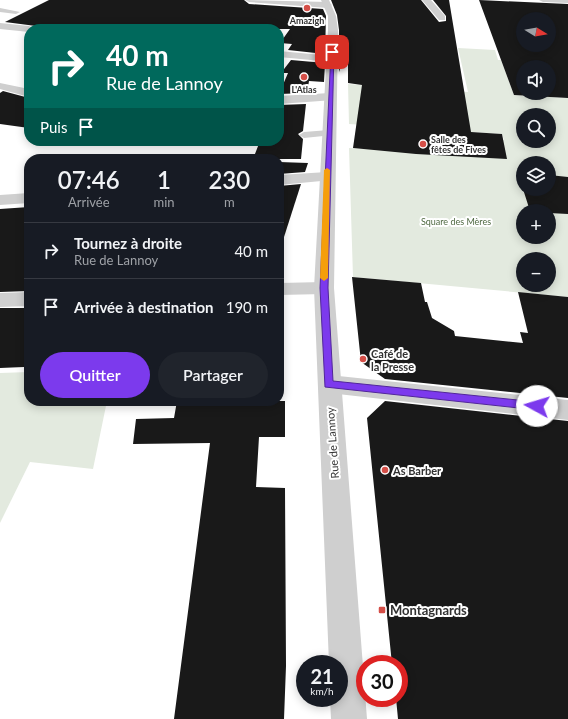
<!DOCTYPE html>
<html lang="fr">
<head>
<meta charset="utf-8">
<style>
  body { margin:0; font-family:Lato,sans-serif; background:#20242c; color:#f1f3f6; height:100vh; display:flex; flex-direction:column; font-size:15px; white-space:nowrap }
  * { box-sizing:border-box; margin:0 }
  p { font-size:13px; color:#9ea1a6 }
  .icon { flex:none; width:22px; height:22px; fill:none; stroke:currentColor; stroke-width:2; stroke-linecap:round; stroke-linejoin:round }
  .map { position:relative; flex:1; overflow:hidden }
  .panel { position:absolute; left:24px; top:154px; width:260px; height:252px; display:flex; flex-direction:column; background:#171b24; border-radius:16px; box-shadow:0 2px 10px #0003 }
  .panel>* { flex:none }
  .hud { position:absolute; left:24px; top:24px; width:260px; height:122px; border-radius:16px; box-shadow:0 2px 10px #0003; background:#00695c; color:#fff; overflow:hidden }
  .needle { width:26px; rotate:101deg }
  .tools { position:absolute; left:516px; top:12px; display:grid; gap:8px }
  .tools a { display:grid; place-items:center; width:40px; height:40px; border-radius:50%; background:#171b24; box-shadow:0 2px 10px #0003; font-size:20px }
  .speed { position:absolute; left:296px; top:655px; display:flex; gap:8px; font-size:20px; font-weight:700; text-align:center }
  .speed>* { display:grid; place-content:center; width:52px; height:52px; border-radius:50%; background:#171b24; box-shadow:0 2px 10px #0003; line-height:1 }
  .speed small { font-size:10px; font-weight:400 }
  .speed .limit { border:6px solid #d22; background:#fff; color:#111 }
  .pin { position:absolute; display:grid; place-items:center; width:34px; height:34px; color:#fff; margin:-17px; border-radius:8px; box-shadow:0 2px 6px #0006 }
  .me { position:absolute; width:44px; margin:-22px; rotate:276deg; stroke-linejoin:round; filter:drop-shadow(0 0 3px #0008) }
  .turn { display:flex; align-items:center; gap:14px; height:84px; padding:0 16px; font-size:18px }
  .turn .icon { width:52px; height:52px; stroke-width:2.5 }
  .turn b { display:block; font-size:28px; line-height:34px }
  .then { display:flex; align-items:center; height:38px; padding:0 16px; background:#0003; gap:8px; font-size:15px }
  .eta { display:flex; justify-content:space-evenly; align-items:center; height:68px; text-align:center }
  .eta b { font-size:24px; font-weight:600; line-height:28px }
  .primary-button { display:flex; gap:8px; margin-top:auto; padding:8px 16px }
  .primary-button a { flex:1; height:46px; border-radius:24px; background:#7c3aed; color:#fff; font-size:16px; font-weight:600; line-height:46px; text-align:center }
  .primary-button a+a { background:#20242c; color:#f1f3f6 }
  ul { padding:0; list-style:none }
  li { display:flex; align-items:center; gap:12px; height:56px; padding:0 16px; border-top:1px solid #363941 }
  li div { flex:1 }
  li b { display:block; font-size:15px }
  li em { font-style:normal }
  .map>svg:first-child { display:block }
  .green { fill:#e3eadf; fill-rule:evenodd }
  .building { fill:#191919; fill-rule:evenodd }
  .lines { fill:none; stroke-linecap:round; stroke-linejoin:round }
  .service { fill:#cfcfcf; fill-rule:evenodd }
  .minor { fill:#cfcfcf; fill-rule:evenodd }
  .tertiary { fill:#cfcfcf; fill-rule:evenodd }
  .route { fill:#7c3aed; stroke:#51269a }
  .slow { fill:#f59e0b }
  .poi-dot { fill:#d54f48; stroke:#fff; stroke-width:1.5 }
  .labels { text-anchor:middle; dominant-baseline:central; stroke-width:4; stroke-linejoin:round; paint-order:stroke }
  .far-poi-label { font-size:9px; font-weight:bold; fill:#323232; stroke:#fff }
  .far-park-label { font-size:9px; fill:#506a43; stroke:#fff }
  .poi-label { font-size:11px; font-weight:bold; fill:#323232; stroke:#fff; text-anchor:start }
  .street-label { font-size:11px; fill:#323232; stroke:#fff }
  .near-poi-label { font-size:13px; font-weight:bold; fill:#323232; stroke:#fff; text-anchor:start }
</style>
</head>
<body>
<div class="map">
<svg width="568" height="719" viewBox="0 0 568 719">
  <rect width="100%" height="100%" fill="#fff"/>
  <g class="green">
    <path d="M458,48L495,50L498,60H501L514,95L568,98V297L353,277L349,148L367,149L504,140L502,134L349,124L348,84L468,92ZM523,115H549V141H523ZM523,163H549V189H523ZM523,211H549V237H523ZM523,259H549V285H523Z"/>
    <path d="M29,372V401H107L93,469L30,462L0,523V373Z"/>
  </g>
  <g class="building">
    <path d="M49,0H244L249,4L323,9L326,16L325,54L288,50L292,44L280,43L290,29H59L5,22Z"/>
    <path d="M331,0H421L439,22L446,21V16L433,0H449L471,132L502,134L507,159L416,154L353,148L362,85L348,83V44L339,72V30L337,15Z"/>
    <path d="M479,0L568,4V98L514,95ZM523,19H549V45H523ZM523,67H549V93H523Z"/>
    <path d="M291,60L325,63L324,82L309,81L307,93L279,94L288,73H281Z"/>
    <path d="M3,91L29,98V128L0,124V93Z"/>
    <path d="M306,104L303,131L298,134L303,139L301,159H253L260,141H279V105Z"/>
    <path d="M279,162L308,163L305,172L279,174Z"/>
    <path d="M549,175L568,177V214L549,213V211H530L523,189H549Z"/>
    <path d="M301,184L284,237L279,236V186Z"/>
    <path d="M29,207V291L0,292V209Z"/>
    <path d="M352,277L421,283L425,302H427L432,318L454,331L455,336L523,343L520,332L528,333L518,292L568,297V398L385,379L361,362Z"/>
    <path d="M0,308H29V354L24,367L0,368Z"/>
    <path d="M177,401H285V437H259L256,487L285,488L286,666L284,719H174L210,443L133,444L136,419L174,418Z"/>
    <path d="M385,401L568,421V719H398L396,698H399V664H392L367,418Z"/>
  </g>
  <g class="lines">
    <g class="service">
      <path d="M0,8L20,12L16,14L0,12Z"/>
      <path d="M329,130L333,131L334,133L333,135L304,138L299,135L304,132Z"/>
    </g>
    <g class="minor">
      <path d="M245,0L328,2L332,5L328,8L249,2Z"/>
      <path d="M422,0H431L445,16V20H439Z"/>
      <path d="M539,0H568V3L543,2Z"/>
      <path d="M0,23L29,26L34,29H29V32L0,29Z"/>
      <path d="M279,51L332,56L337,59L332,62L279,57Z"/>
      <path d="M0,83L29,89V97L0,89Z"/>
      <path d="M330,93L336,97L334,100L279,104V96Z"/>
      <path d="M327,172L332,174L335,177L332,180L279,185V175Z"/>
      <path d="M29,193V203L0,205V195Z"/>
      <path d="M324,282L331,284L334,288L331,292L324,294L279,295V283Z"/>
      <path d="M29,292V306L0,307V293Z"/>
      <path d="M329,375L568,400V420L329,393L321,390L318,384L321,378Z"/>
    </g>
    <path class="tertiary" d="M321,0H329L336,16L338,30L334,288L367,719H331L330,698H339V664H329L314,288L328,30V16Z"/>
  </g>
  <path class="route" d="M331,51L334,52L328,288L333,381L537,402L542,406L540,409L537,410L325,387L320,288Z"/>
  <path class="slow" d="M327,168L330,170L328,278L324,281L320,278L324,170Z"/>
  <g class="poi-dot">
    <circle cx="307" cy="8" r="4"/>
    <circle cx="304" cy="77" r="4"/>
    <circle cx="423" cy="144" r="4"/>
    <circle cx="363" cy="359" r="4"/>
    <circle cx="385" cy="470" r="4"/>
    <rect x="378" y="606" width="8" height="8" rx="2"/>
  </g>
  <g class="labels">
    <g class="far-poi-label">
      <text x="307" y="20">Amazigh</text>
      <text x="304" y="89">L'Atlas</text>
      <text x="431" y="139" text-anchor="start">Salle des<tspan x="431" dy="10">fêtes de Fives</tspan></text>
    </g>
    <g class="far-park-label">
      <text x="456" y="221">Square des Mères</text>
    </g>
    <g class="poi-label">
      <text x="371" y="353">Café de<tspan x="371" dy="13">la Presse</tspan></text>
      <text x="393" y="470">As Barber</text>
    </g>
    <g class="street-label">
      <text transform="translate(332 443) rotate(-94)">Rue de Lannoy</text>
    </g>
    <g class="near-poi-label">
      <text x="390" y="610">Montagnards</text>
    </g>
  </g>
</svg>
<div class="tools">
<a><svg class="needle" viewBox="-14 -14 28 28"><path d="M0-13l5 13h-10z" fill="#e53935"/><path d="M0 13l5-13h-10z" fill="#9ea1a6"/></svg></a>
<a><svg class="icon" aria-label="sound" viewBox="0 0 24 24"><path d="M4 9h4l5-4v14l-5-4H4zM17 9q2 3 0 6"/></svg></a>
<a><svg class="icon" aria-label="search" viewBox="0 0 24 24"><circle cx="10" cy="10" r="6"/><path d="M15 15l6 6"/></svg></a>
<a><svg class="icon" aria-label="layers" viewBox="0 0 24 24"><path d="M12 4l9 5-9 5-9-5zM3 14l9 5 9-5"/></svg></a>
<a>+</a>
<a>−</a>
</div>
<div class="speed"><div>21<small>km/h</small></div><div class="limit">30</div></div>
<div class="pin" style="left:332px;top:52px;background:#d93025"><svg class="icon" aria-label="arrive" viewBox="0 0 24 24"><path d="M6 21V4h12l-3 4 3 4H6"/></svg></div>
<svg class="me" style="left:537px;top:406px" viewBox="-20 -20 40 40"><circle r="19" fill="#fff"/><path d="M0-13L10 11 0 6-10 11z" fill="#7c3aed"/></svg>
<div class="hud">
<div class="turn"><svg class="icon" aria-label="right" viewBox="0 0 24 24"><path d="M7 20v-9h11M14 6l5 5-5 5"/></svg><div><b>40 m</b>Rue de Lannoy</div></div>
<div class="then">Puis<svg class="icon" aria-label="arrive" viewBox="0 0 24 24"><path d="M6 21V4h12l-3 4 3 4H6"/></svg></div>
</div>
<section class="panel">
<div class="eta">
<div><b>07:46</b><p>Arrivée</p></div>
<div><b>1</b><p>min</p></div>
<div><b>230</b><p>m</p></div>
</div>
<ul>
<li><svg class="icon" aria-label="right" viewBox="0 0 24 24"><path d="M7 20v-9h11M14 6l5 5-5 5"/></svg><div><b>Tournez à droite</b><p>Rue de Lannoy</p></div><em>40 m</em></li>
<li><svg class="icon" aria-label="arrive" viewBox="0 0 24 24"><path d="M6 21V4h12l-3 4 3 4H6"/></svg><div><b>Arrivée à destination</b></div><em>190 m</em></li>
</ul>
<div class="primary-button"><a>Quitter</a><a>Partager</a></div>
</section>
</div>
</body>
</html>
